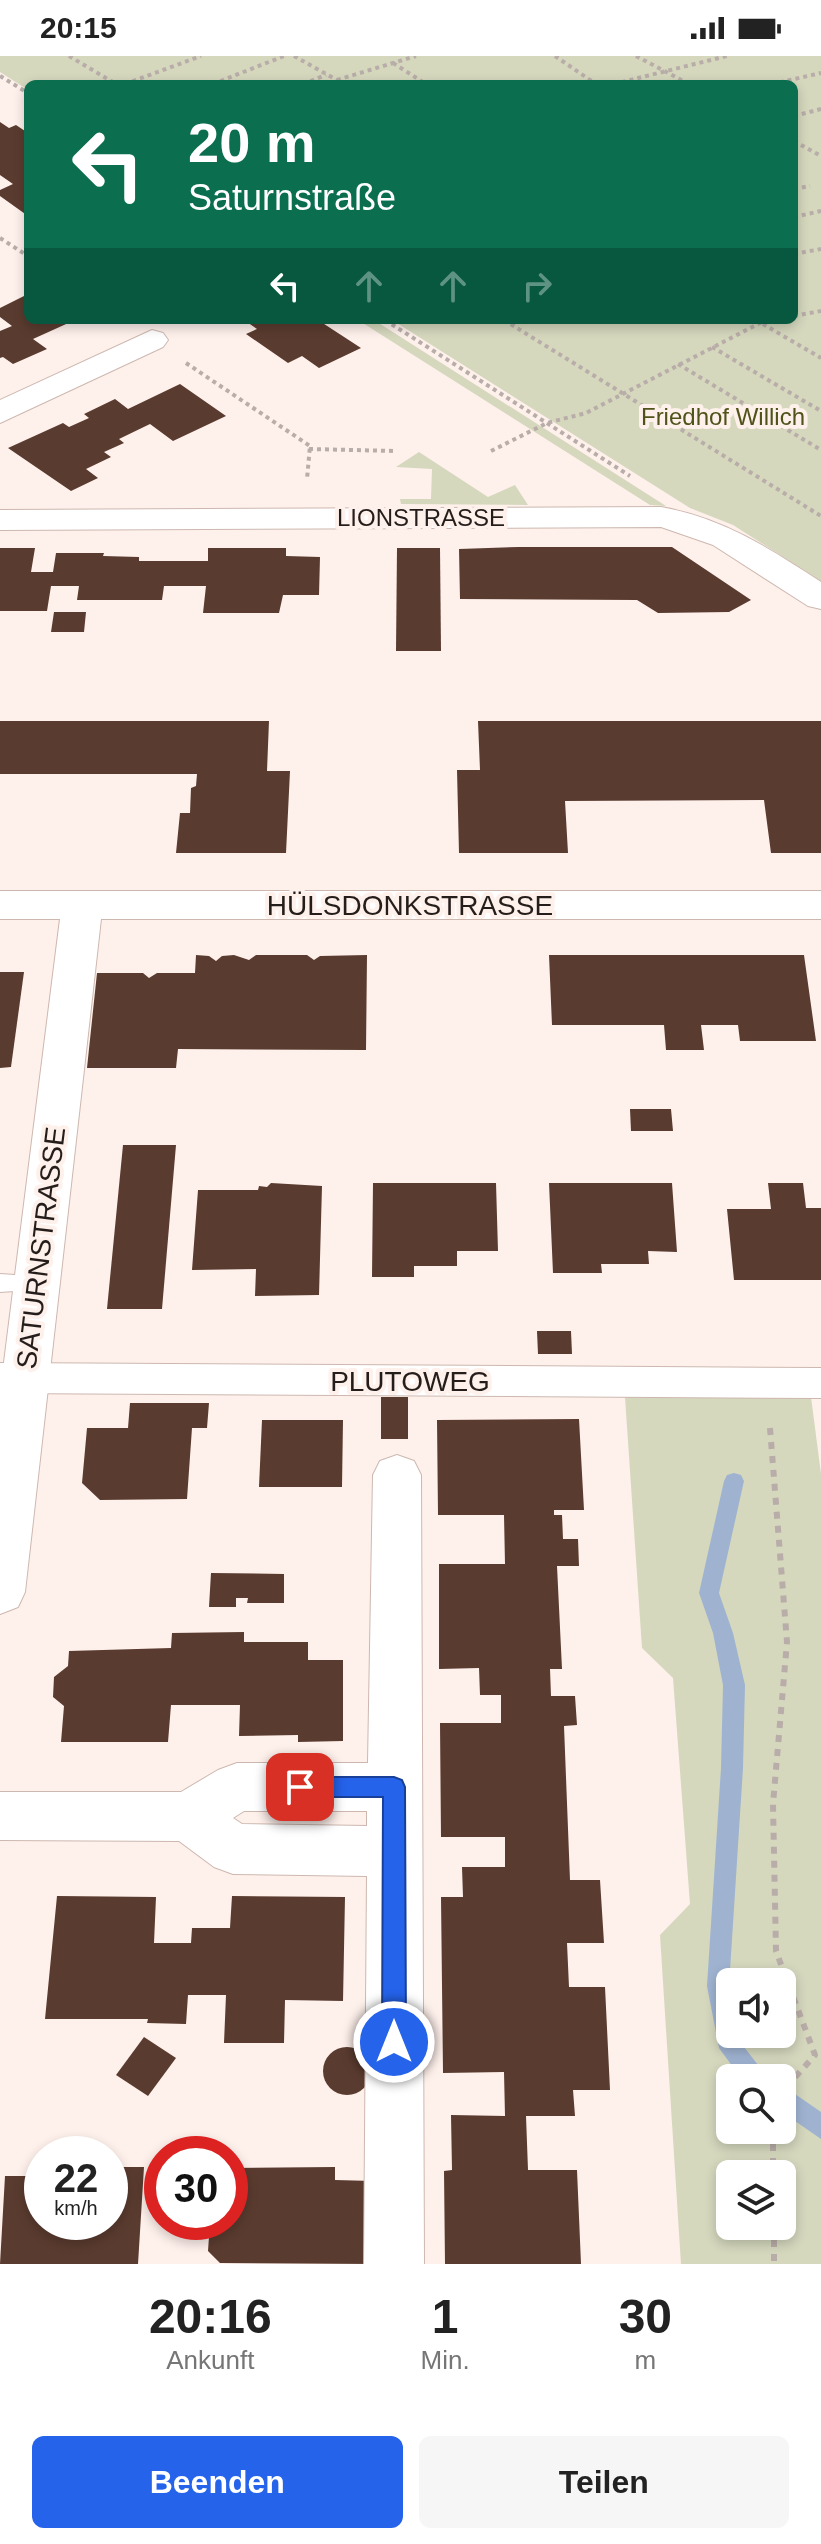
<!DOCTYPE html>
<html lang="de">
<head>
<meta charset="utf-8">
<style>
  body { margin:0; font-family:Helvetica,sans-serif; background:#f6f6f6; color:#222; height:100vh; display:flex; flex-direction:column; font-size:30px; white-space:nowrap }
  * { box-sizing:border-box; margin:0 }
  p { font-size:26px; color:#767676 }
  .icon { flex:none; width:44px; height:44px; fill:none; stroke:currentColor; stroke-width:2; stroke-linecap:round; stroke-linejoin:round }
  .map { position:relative; height:2208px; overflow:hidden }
  .sheet { display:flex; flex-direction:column; background:#fff; flex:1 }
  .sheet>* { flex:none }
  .guide { position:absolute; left:24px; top:24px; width:774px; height:244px; border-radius:12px; box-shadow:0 4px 12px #0003; background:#0b6e4f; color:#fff; overflow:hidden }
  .controls { position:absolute; left:716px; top:1912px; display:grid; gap:16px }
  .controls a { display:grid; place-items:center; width:80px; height:80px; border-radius:12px; background:#fff; box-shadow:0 4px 12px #0003; font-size:40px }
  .speed { position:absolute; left:24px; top:2080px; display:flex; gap:16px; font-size:40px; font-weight:700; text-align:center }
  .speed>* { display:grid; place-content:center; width:104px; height:104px; border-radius:50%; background:#fff; box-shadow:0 4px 12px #0003; line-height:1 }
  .speed small { font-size:20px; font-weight:400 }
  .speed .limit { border:12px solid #d22; background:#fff; color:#111 }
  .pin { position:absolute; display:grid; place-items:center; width:68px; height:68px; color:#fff; margin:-34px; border-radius:16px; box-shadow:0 4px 12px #0006 }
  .me { position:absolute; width:88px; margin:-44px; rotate:0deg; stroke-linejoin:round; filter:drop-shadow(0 0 6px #0008) }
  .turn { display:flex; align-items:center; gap:28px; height:168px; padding:0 32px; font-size:36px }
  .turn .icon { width:104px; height:104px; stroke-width:2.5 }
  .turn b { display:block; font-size:56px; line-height:68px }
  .lanes { display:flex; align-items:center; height:76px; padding:0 32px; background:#0003; justify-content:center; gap:40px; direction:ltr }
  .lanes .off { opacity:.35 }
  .eta { display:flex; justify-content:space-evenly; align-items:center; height:136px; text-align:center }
  .eta b { font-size:48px; font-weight:700; line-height:56px }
  .button { display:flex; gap:16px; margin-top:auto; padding:16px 32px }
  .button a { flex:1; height:92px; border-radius:12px; background:#2563eb; color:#fff; font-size:32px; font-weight:700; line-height:92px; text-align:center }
  .button a+a { background:#f6f6f6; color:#222 }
  .status { display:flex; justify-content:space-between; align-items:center; height:56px; padding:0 40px; background:#fff; direction:ltr }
  .status svg { height:22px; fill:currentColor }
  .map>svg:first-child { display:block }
  .green { fill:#d5d8bd; fill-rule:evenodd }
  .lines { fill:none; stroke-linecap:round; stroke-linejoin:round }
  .stream { fill:#9fb3d1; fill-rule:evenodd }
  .building { fill:#5a3b2f }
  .service-casing { stroke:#cdb8b0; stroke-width:2 }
  .pedestrian-casing { stroke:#cdb8b0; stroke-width:2 }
  .minor-casing { stroke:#cdb8b0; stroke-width:2 }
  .path-far1 { stroke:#b9ada9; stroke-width:4; stroke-dasharray:4 4; stroke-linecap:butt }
  .path { stroke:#b9ada9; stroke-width:6; stroke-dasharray:7 7; stroke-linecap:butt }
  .service { fill:#fff; fill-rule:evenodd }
  .pedestrian { fill:#fff; fill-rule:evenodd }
  .minor { fill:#fff; fill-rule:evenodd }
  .route { fill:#2563eb; stroke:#184099; stroke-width:2 }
  .labels { text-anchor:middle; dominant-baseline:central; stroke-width:8; stroke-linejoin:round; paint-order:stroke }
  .far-park-label { font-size:24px; fill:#4f531a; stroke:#fef0eb }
  .far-street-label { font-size:24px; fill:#251d1a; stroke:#fef0eb }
  .street-label { font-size:28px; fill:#251d1a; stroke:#fef0eb }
</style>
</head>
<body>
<div class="status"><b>20:15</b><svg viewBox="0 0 49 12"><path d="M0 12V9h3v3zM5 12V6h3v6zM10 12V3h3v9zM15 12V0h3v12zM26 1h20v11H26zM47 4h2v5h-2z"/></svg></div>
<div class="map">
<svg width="821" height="2208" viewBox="0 0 821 2208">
  <rect width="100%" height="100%" fill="#fef0eb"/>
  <g class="green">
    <path d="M0,0H821V525L733,469L690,452L392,264H794V28H28V34L0,16Z"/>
    <path d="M358,264H374L666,450L650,449Z"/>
    <path d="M419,396L488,441L515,429L528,449L401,448L400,443H431L432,413L396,411Z"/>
    <path d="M625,1341H811L821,1418V2208H681L660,1879L690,1848L673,1622L642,1592ZM730,1926H782V1978H730ZM730,2022H782V2074H730ZM730,2118H782V2170H730Z"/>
  </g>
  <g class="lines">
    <g class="stream">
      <path d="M734,1417L741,1419L744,1425L719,1537L733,1577L745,1629L743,1712L729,1930L730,1978H740L741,1987L768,2022H741L719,1992L707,1930L721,1712L723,1629L713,1577L699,1537L724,1425L727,1419Z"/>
      <path d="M782,2029L821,2056V2083L782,2056Z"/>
    </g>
  </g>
  <g class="building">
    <path d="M0,66L9,72L16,69L28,77V160L0,140V134L13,128L0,119Z"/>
    <path d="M26,239L28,264H75L33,283L47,293L13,308L3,301L0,302V275L12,270L0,261V252Z"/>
    <path d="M244,264H318L361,292L319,312L302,300L288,307L246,278L257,273Z"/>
    <path d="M180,328L226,360L173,385L150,368L119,383L124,387L104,396L111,401L86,413L98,422L71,435L8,392L63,367L69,371L89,362L84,358L115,343L128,353Z"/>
    <path d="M519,491H672L751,544L729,556L658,557L637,544L460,543L459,493Z"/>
    <path d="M0,492H35L31,516H53L56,497H104L103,500L139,501V505H208V492H286V500L320,501L319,539H283L279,557H203L206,530H164L162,544H77L79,530H51L47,555H0Z"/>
    <path d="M397,492H440L441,595H396Z"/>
    <path d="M54,556H86L84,576H51Z"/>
    <path d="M0,665H269L267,715H290L286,797H176L180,757H190L191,732L196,730L197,718H0Z"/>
    <path d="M478,665H821V797H771L764,744L565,745L568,797H459L457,714H480Z"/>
    <path d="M196,899L209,900L216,905L222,900L234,899L249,904L256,899H307L314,904L320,900L367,899L366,994L178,993L176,1012H87L97,917H143L149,922L157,917H195Z"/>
    <path d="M549,899H804L816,985H740L738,969H701L704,994H666L664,969H552Z"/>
    <path d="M0,916H24L11,1011L0,1012Z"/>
    <path d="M630,1053H671L673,1075H631Z"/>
    <path d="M123,1089H176L162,1253H107Z"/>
    <path d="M271,1127L322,1130L319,1239L255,1240L256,1213L192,1214L198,1134H258L259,1130L267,1131Z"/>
    <path d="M373,1127H496L498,1195H457V1210H414V1221H372Z"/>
    <path d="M549,1127H672L677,1196L648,1195L649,1208H601L602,1217H553Z"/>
    <path d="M768,1127H803L806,1152H821V1224H734L727,1153H771Z"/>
    <path d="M537,1275H571L572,1298H538Z"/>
    <rect x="381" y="1341" width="27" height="42"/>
    <path d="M130,1347H209L207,1372H192L187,1443L100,1444L82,1427L87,1372H128Z"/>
    <path d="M579,1363L584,1454H554V1459H562L563,1483H578L579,1510H557L562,1613H550L551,1640H575L577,1669L564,1670L570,1824H600L604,1887H567L569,1931H605L610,2034H573L575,2060H526L528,2114H577L581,2208H445L444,2115L452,2114L451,2059L505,2060L504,2016L443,2017L441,1841H463L462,1811H505V1781H441L440,1667H501V1639H480L479,1612L439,1613V1508H505L504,1459H438L437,1364Z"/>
    <path d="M262,1364H343L342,1431H259Z"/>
    <path d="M211,1517L284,1518V1547H247L248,1542H236V1551H209Z"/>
    <path d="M244,1576V1586H308V1604H343V1685L298,1686V1679L239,1680L240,1649H171L168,1686H61L64,1650L53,1641L54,1621L68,1610L69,1595L171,1592L172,1577Z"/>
    <path d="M57,1840L156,1841L154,1887H191L192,1872H230L232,1840L345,1841L343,1945L285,1944L284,1987H224L226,1939H188L186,1968L147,1967L148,1963H45Z"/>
    <path d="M144,1981L176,2002L148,2040L116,2019Z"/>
    <circle cx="347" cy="2015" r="24"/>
    <path d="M110,2111H144L138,2208H0L5,2120H42V2166H110Z"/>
    <path d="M335,2111V2124L373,2125V2208L220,2207L208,2195L210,2166H230V2112Z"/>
  </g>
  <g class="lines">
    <g class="service-casing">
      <path id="service" d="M0,1218L45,1221L48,1227L45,1233L0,1236Z"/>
    </g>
    <g class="pedestrian-casing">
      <path id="pedestrian" d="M0,1307L821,1312V1342L0,1337Z"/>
    </g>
    <g class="minor-casing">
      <g id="minor">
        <path d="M152,274L163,277L168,284L163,291L0,367V344Z"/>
        <path d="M661,451C723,462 769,492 821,526V553L808,550L713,489L661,471L0,474V454Z"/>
        <path d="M0,835H821V863H101L25,1536L18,1551L0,1558V1338L60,863H0Z"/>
        <path d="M397,1399L414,1405L421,1419L424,2208H364L367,1820L233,1818L214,1811L179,1785L0,1784V1736H181L218,1714L237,1707H368L373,1419L380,1405ZM244,1755H367V1770L242,1768L233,1762Z"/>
      </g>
    </g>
    <g class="path-far1">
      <path d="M69,0L116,28"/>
      <path d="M294,0L344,28"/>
      <path d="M555,0L596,28"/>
      <path d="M636,0L689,28"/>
      <path d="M393,7L426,28"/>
      <path d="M0,20L28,37"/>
      <path d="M337,24L416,0"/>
      <path d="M125,28L201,0"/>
      <path d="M213,28L284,0"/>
      <path d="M303,28L326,19"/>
      <path d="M614,28L727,0"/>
      <path d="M772,28L821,17"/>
      <path d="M794,60L821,53"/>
      <path d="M794,85L821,100"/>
      <path d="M794,133L810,130"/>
      <path d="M794,161L821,155"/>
      <path d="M0,182L28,200"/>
      <path d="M794,198L821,193"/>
      <path d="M794,260L821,255"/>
      <path d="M385,264L630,420"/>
      <path d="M504,264L821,460"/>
      <path d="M756,264L821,302"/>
      <path d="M712,291L821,355"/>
      <path d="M186,307L310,390L307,423"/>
      <path d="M678,308L821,394"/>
      <path d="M309,393L396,395"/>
      <path d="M491,395L547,367L586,357L760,267L775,264"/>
    </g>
    <g class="path">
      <path d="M770,1372L787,1586L773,1748L776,1895L815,1999L789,2028L782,2042"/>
      <path d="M773,2074V2118"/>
      <path d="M774,2170V2208"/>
    </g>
    <use href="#service" class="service"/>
    <use href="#pedestrian" class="pedestrian"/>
    <use href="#minor" class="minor"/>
  </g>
  <path class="route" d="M300,1721H394L402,1724L405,1731L406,1986L402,1994L394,1997L386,1994L382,1986L383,1741H300L292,1738L289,1731L292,1724Z"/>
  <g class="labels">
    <g class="far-park-label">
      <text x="723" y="360">Friedhof Willich</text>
    </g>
    <g class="far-street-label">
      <text x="421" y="461">LIONSTRASSE</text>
    </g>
    <g class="street-label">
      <text x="410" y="849">HÜLSDONKSTRASSE</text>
      <text transform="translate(41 1192) rotate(-83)">SATURNSTRASSE</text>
      <text x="410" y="1325">PLUTOWEG</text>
    </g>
  </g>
</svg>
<div class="controls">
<a><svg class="icon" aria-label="sound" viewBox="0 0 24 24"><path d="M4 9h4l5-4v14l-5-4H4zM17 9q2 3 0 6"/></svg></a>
<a><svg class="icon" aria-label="search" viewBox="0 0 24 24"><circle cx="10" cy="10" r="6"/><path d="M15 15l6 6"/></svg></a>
<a><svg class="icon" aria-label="layers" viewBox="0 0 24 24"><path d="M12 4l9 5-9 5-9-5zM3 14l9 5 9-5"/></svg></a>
</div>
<div class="speed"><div>22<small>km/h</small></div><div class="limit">30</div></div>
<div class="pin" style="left:300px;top:1731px;background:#d93025"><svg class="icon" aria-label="arrive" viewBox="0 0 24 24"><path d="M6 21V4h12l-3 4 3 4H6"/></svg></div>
<svg class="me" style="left:394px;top:1986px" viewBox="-20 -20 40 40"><circle r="17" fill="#2563eb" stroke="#fff" stroke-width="3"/><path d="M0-11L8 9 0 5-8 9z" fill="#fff"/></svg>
<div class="guide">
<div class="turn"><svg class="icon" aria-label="left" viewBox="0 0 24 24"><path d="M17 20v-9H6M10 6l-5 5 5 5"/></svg><div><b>20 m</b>Saturnstraße</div></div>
<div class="lanes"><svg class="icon" aria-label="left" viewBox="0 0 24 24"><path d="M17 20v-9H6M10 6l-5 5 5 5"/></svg><svg class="icon off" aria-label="ahead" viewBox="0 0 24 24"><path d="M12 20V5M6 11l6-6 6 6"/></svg><svg class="icon off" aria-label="ahead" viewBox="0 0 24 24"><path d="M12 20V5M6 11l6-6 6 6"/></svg><svg class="icon off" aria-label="right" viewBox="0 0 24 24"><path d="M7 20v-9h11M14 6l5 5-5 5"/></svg></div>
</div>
</div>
<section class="sheet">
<div class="eta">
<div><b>20:16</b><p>Ankunft</p></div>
<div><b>1</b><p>Min.</p></div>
<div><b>30</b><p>m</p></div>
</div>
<div class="button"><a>Beenden</a><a>Teilen</a></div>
</section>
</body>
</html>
